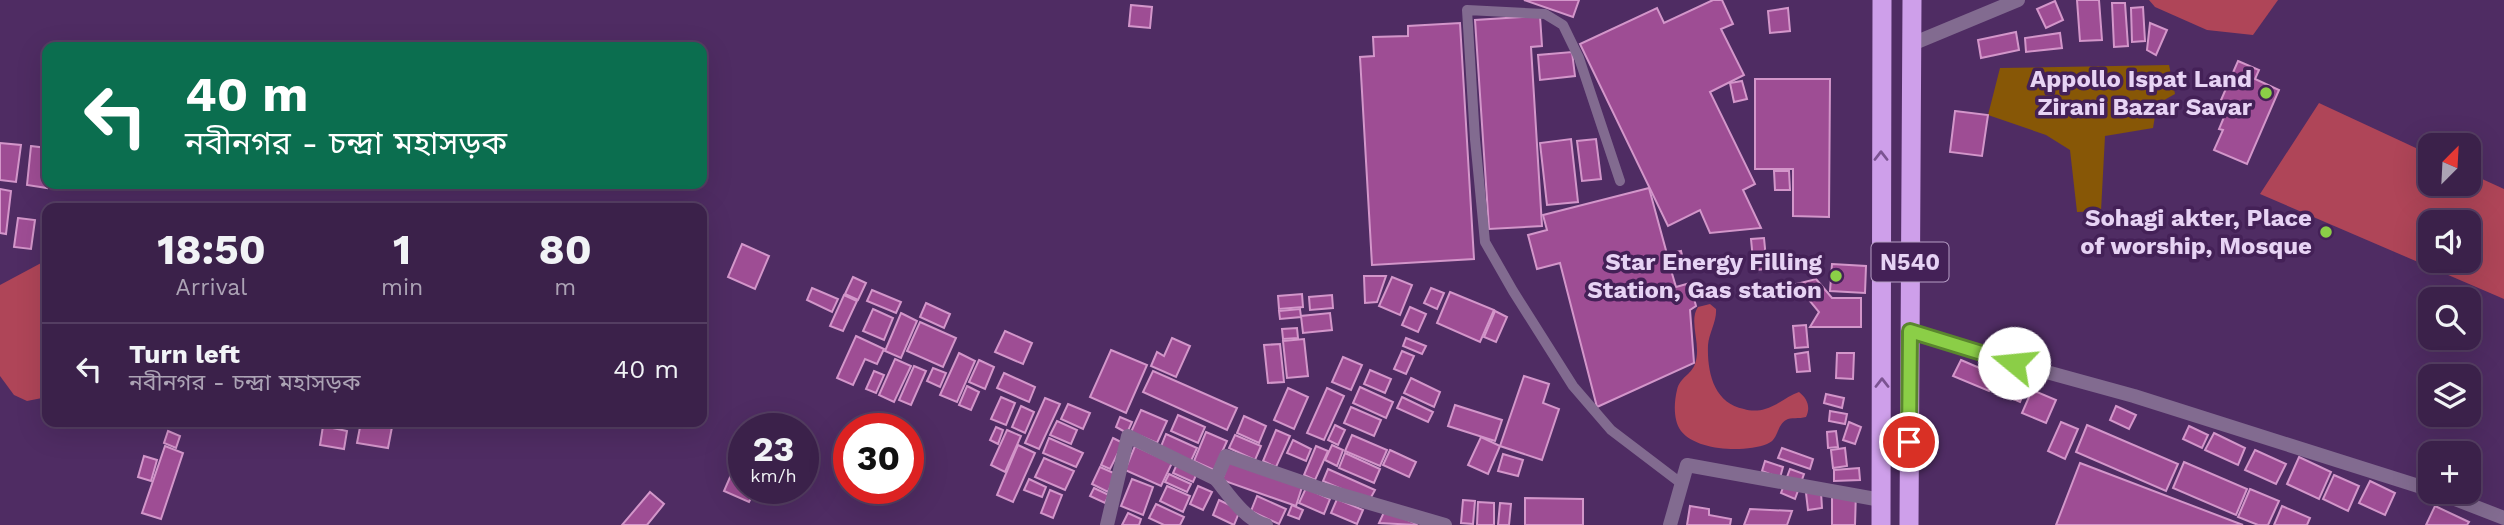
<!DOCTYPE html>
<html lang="en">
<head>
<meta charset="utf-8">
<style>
  body { margin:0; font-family:"Work Sans","Noto Sans Bengali",sans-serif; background:#462e54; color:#f1f3f6; height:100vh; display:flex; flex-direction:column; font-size:26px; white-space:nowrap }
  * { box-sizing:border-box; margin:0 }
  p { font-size:23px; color:#aca3b5 }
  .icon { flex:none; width:38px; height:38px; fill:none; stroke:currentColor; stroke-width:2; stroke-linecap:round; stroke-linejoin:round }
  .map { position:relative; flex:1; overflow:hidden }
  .drawer { position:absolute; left:42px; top:203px; width:665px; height:224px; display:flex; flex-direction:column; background:#3b214a; border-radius:14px; box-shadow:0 7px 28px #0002,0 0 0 2px #543e62 }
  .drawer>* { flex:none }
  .top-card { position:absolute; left:42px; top:42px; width:665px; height:147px; border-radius:14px; box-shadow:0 7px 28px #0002,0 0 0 2px #543e62; background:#0b6e4f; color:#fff; overflow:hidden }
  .needle { width:46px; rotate:24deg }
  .fabs { position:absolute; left:2418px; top:133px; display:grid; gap:14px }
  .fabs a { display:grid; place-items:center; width:63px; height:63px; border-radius:14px; background:#3b214a; box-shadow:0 7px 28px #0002,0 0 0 2px #543e62; font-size:35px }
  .speed { position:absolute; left:728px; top:413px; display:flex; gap:14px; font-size:35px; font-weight:700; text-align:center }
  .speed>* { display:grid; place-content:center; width:91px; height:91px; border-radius:50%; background:#3b214a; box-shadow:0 7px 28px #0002,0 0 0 2px #543e62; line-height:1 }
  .speed small { font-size:18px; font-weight:400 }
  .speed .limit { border:10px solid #d22; background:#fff; color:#111 }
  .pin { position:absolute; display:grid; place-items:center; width:60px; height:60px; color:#fff; margin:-30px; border:4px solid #fff; border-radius:50%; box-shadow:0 2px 7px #0007 }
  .me { position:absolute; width:77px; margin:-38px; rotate:287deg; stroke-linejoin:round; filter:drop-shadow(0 0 5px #0008) }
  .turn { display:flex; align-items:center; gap:24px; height:147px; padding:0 28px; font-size:32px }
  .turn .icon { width:91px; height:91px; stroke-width:2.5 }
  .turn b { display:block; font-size:49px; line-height:60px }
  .eta { display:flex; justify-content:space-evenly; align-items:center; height:119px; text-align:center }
  .eta b { font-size:42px; font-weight:700; line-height:49px }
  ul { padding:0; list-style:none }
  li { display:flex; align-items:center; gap:21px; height:91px; padding:0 28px; border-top:2px solid #543e62 }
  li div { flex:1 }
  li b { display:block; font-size:26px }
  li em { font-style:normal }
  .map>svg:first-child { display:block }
  .green { fill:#875706 }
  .water { fill:#af4558; fill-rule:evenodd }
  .building { fill:#9e4d94; stroke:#d396ca; stroke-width:2 }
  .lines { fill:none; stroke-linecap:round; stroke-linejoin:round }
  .service { stroke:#826b90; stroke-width:10 }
  .minor { stroke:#826b90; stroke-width:14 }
  .trunk { stroke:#ce9fea; stroke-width:19 }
  .oneway { stroke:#7b5392 }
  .route-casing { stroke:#5a862e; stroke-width:18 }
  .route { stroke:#8bce47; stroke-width:12 }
  .poi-dot { fill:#8bce47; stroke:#442157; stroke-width:2.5 }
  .labels { text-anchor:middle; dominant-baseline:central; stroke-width:7; stroke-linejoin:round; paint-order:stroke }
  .shield { fill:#442157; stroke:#b69ec5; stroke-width:2 }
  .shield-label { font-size:23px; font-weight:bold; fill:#e7d3f4 }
  .poi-label { font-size:24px; font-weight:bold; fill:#e7d3f4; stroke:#442157; text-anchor:end }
</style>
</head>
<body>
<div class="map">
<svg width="2504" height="525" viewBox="0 0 2504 525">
  <rect width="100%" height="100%" fill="#4f2c63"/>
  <path class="green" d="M2169,65L2175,94L2157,104L2153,128L2105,136L2101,211L2077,212L2070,150L2046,135L1988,115L2000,68Z"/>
  <g class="water">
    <path d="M2149,0H2278L2253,35L2207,30L2155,7Z"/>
    <path d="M2319,103L2431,155V184H2469V173L2504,189V299L2260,194ZM2431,222H2469V261H2431Z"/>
    <path d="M43,262H47V397L27,401L14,395L0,376V285Z"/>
    <path d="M1710,304L1716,309C1717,321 1709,333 1708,345C1707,373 1714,403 1744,409C1750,411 1759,411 1765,409C1777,406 1787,396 1799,392C1807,398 1811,407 1806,417C1799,419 1791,417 1786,420C1776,426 1779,440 1767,444C1744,453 1697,451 1681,431C1673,420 1674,402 1677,390C1680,377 1691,375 1695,364C1702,345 1688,321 1698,307Z"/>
  </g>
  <g class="building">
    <path d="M1524,0H1579L1573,17Z"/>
    <path d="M1713,0H1722L1733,24L1721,29L1744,75L1710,92L1755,184L1743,190L1761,228L1710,233L1700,210L1668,226L1580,44L1657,8L1664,23Z"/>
    <path d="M2077,0H2099L2102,40L2080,41Z"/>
    <path d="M2055,1L2063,20L2046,28L2037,9Z"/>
    <path d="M2112,3H2125L2128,46L2114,47Z"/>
    <path d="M1131,5L1152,7L1150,28L1129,26Z"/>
    <path d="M2143,7L2145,41L2132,42L2131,8Z"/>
    <path d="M1788,8L1790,31L1770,33L1768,11Z"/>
    <path d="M1540,16L1542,46L1531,47L1542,226L1489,229L1475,20Z"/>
    <path d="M1460,23L1474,259L1372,265L1360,57L1374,56L1373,37L1408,36V26Z"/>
    <path d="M2150,23L2167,30L2156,55L2147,50Z"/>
    <path d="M2016,32L2019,50L1981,58L1978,40Z"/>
    <path d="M2060,33L2062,48L2026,52L2025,38Z"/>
    <path d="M1572,52L1575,76L1540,80L1538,55Z"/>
    <path d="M2238,61L2259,70L2255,79L2279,90L2247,164L2214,150L2223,130L2219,129L2227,110L2218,107Z"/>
    <path d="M1755,79H1830L1829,217L1793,216V169H1755Z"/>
    <path d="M1742,81L1747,99L1734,102L1730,83Z"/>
    <path d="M1955,111L1988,115L1982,156L1950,152Z"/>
    <path d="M1571,139L1578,202L1547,205L1540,143Z"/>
    <path d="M1596,139L1601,179L1582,181L1577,141Z"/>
    <path d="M0,143L21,145L16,182L0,180Z"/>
    <path d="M31,146L47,148V188L27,185Z"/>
    <path d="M1774,171H1789L1790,190H1775Z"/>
    <path d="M1649,188L1667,254L1681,251L1685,267L1671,270L1676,287L1690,283L1696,306L1690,310L1694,363L1597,407L1560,263L1537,269L1528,235L1547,230L1543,215Z"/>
    <path d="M0,189L11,191L6,234L0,233Z"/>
    <path d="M18,218L35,220L31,249L14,247Z"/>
    <path d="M1764,238L1767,269L1754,270L1751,239Z"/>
    <path d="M742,244L769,256L755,289L728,277Z"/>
    <path d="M1772,254L1792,255L1791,266L1771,265Z"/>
    <path d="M1832,264L1866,266L1865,293L1830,291Z"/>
    <path d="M1364,276H1386L1377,302L1365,303Z"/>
    <path d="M853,277L866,283L858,300L845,294Z"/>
    <path d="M1392,277L1412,285L1400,315L1379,306Z"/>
    <path d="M1816,279L1832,298H1861V327H1810L1819,312L1796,284Z"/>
    <path d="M812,288L838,299L832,312L807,300Z"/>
    <path d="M1431,288L1444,293L1437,309L1424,303Z"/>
    <path d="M872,290L901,302L896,313L867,301Z"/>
    <path d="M1450,292L1494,310L1480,342L1437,323Z"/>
    <path d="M1302,294L1303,307L1279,309L1278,296Z"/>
    <path d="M844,295L857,301L843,331L830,326Z"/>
    <path d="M1332,295L1333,308L1310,310L1309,297Z"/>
    <path d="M926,303L950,314L944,328L920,317Z"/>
    <path d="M1410,307L1426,314L1418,332L1402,325Z"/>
    <path d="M873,309L893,318L884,340L863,331Z"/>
    <path d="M1300,309L1301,317L1280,319L1279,311Z"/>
    <path d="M1495,311L1507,317L1496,342L1484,337Z"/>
    <path d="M901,313L917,321L901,358L885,351Z"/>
    <path d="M1330,313L1332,330L1303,333L1301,316Z"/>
    <path d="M920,322L956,338L943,367L907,351Z"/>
    <path d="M1806,325L1808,347L1795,348L1793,326Z"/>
    <path d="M1297,328L1298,338L1283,339L1282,329Z"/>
    <path d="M1005,331L1032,343L1023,364L995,352Z"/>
    <path d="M856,336L884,349L877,364L865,359L853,385L837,378Z"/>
    <path d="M1172,338L1190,346L1176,377L1151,366L1157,352L1164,356Z"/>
    <path d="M1406,338L1426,346L1422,354L1403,346Z"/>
    <path d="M1304,339L1308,376L1287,378L1283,341Z"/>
    <path d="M1280,344L1284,382L1268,383L1264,345Z"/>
    <path d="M1111,350L1147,365L1126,413L1090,397Z"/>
    <path d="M1402,351L1414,356L1406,374L1394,369Z"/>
    <path d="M1808,352L1810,371L1797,372L1795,354Z"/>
    <path d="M959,353L975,361L957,402L940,395Z"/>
    <path d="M1837,353H1854L1853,379L1836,378Z"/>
    <path d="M1343,357L1362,365L1351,390L1332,382Z"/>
    <path d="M895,359L911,366L894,402L879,395Z"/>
    <path d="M979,360L994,367L985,389L969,382Z"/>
    <path d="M1961,360L1996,375L1989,391L1953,376Z"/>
    <path d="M914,366L926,371L911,405L899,400Z"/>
    <path d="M933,368L946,373L940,387L927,381Z"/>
    <path d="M1370,370L1391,379L1385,393L1364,384Z"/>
    <path d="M874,371L884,375L876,393L866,389Z"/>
    <path d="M1153,371L1237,408L1227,430L1143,392Z"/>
    <path d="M1004,373L1035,387L1029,402L997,388Z"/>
    <path d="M1524,376L1549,384L1543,403L1559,409L1542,460L1500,446Z"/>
    <path d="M2010,376L2028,383L2020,402L2002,394Z"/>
    <path d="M1411,378L1440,392L1434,407L1404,393Z"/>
    <path d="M967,386L979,392L971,410L959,405Z"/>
    <path d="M1360,387L1393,402L1386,418L1353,403Z"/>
    <path d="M1288,388L1308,397L1294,429L1274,420Z"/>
    <path d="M1327,388L1344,396L1324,440L1307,433Z"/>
    <path d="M2032,390L2056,400L2046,423L2022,413Z"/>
    <path d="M1826,394L1844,398L1842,408L1824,403Z"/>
    <path d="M1001,397L1015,403L1006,425L991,419Z"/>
    <path d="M1402,397L1433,412L1428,422L1397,408Z"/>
    <path d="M1045,398L1060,404L1039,449L1025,443Z"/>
    <path d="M1068,404L1090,413L1083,429L1061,419Z"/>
    <path d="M1455,405L1502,420L1495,441L1448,426Z"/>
    <path d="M1021,406L1034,412L1025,433L1012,427Z"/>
    <path d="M2116,406L2136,415L2129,429L2110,420Z"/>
    <path d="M1351,407L1381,420L1374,436L1344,423Z"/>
    <path d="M1141,410L1167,421L1157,443L1131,432Z"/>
    <path d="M1830,411L1847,414L1845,424L1829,421Z"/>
    <path d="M1178,415L1205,427L1198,443L1171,431Z"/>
    <path d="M1244,416L1266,426L1259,443L1237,433Z"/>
    <path d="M1120,417L1132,422L1127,433L1116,427Z"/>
    <path d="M1057,421L1077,430L1071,444L1050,435Z"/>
    <path d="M361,422L392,427L388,448L357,443Z"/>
    <path d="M1849,422L1861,427L1855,444L1843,440Z"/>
    <path d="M2061,422L2078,429L2065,459L2048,451Z"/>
    <path d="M1335,425L1345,430L1338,445L1328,440Z"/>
    <path d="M2087,425L2178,464L2166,491L2076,452Z"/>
    <path d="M323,426L347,431L344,449L320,445Z"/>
    <path d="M2189,426L2208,435L2202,448L2183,439Z"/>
    <path d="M996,427L1003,430L998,444L990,440Z"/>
    <path d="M1007,430L1021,436L1005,472L991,465Z"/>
    <path d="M1276,430L1290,436L1276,467L1263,461Z"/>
    <path d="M168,431L180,436L176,448L164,443Z"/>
    <path d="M1836,431L1838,447L1828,448L1827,432Z"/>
    <path d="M1206,432L1227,441L1214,470L1194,461Z"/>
    <path d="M2214,433L2245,448L2238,465L2205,450Z"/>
    <path d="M1166,434L1197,448L1190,463L1160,449Z"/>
    <path d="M1235,435L1261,446L1255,460L1229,448Z"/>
    <path d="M1352,435L1387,450L1380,466L1345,451Z"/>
    <path d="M1481,437L1500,446L1488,474L1468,465Z"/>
    <path d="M1049,438L1083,453L1076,467L1043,453Z"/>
    <path d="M1113,438L1123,443L1110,469L1101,465Z"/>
    <path d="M1293,440L1311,449L1306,461L1287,453Z"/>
    <path d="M1018,445L1035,453L1013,502L997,495Z"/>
    <path d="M1332,445L1343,450L1337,466L1325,460Z"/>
    <path d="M165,446L183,453L161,519L142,513Z"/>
    <path d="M1135,446L1172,463L1161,486L1125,470Z"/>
    <path d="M1316,446L1328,451L1315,480L1304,475Z"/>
    <path d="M1782,448L1813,459L1810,469L1778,458Z"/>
    <path d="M1845,448L1847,466L1833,468L1831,450Z"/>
    <path d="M1390,450L1416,462L1409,477L1383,465Z"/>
    <path d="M2255,450L2286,464L2276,484L2245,470Z"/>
    <path d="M741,452L744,453V488H756L749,502L724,491Z"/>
    <path d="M1345,453L1380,469L1374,483L1339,468Z"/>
    <path d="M1503,454L1523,460L1518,476L1498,471Z"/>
    <path d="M144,456L157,460L151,481L138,477Z"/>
    <path d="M2299,457L2331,472L2319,499L2287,484Z"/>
    <path d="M1044,458L1074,471L1065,490L1035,477Z"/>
    <path d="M1229,461L1302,487L1296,506L1222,480Z"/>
    <path d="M1765,461L1783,467L1780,478L1762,471Z"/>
    <path d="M2184,462L2247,489L2236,515L2173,488Z"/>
    <path d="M2080,463L2243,525H2056Z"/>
    <path d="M1177,464L1197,473L1193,482L1173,473Z"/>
    <path d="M1100,467L1116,474L1108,492L1092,484Z"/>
    <path d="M1859,468L1860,480L1834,481V470Z"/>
    <path d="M1328,469L1375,490L1369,501L1323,481Z"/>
    <path d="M1790,469L1804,474L1795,499L1781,493Z"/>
    <path d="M1169,474L1191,484L1187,492L1165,482Z"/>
    <path d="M2334,475L2359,486L2348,511L2323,499Z"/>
    <path d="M1029,479L1046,487L1042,497L1024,490Z"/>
    <path d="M1132,479L1153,487L1143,515L1121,506Z"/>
    <path d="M2370,481L2395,493L2385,515L2359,503Z"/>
    <path d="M1167,486L1190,496L1183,512L1160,501Z"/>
    <path d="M1198,486L1212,492L1203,510L1190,504Z"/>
    <path d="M1094,488L1109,495L1105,503L1090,496Z"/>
    <path d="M1306,488L1330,499L1324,514L1299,503Z"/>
    <path d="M2250,489L2279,501L2268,525H2258L2238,517Z"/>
    <path d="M1050,490L1062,495L1053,518L1041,513Z"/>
    <path d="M1832,491H1856L1855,525H1832Z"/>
    <path d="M650,492L664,504L647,525H622Z"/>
    <path d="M1821,492L1822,508L1808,510L1806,493Z"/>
    <path d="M1257,496L1286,509L1279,524L1251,511Z"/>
    <path d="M1525,498L1583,499V525H1525Z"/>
    <path d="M1337,499L1363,510L1357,524L1331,513Z"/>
    <path d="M1219,500L1240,510L1234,525L1213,515Z"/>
    <path d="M1463,500L1475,501L1473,524L1461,523Z"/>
    <path d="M1478,502L1494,503V525H1477Z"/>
    <path d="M1500,503L1511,504L1509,525H1498Z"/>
    <path d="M1156,504L1184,517L1180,525H1164L1149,518Z"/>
    <path d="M1292,505L1303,510L1299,519L1288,515Z"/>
    <path d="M1690,506L1709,509V515L1731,519L1730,525H1687Z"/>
    <path d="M2282,506L2310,518L2307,525H2274Z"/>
    <path d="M2435,506L2469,522L2467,525H2426Z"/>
    <path d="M1750,509L1792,511L1787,525H1744Z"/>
    <path d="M1385,510L1417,524L1416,525L1379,523Z"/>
    <path d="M1128,513L1141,519L1139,525H1122Z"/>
  </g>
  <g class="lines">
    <path class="service" d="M1620,181L1579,58L1563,25L1545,14L1467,10L1475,139L1485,242L1513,291L1573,386L1611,430L1682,484"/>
    <g class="minor">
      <path d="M1912,44L2018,0"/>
      <path d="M1910,331L2014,363L2134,396L2431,490"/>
      <path d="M1216,479C1229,495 1245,520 1266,525"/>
      <path d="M2437,492L2504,518"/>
      <path d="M1107,525L1128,436L1216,479L1226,456L1325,490L1445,525"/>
      <path d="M1670,525L1687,465L1881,500"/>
    </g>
    <g class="trunk">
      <path d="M1881,525L1882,0"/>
      <path d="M1909,525L1912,0"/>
    </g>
  </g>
  <defs><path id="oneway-chevron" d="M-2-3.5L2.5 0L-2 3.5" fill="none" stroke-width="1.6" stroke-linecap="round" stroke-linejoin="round" transform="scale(1.75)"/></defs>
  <g class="oneway">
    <use href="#oneway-chevron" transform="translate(1881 156) rotate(-90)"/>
    <use href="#oneway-chevron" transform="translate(1882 383) rotate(-90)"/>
  </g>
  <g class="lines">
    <g class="route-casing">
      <path id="route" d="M1909,442L1910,331L2014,363"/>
    </g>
    <use href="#route" class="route"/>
  </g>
  <g class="poi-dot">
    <circle cx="2266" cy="93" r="7"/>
    <circle cx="2326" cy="232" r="7"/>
    <circle cx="1836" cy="276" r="7"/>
  </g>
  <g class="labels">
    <rect class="shield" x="1871.5" y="242.5" width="77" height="39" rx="5"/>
    <g class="shield-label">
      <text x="1910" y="262">N540</text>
    </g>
    <g class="poi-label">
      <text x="2252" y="79">Appollo Ispat Land<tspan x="2252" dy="28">Zirani Bazar Savar</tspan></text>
      <text x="2312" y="218">Sohagi akter, Place<tspan x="2312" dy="28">of worship, Mosque</tspan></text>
      <text x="1822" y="262">Star Energy Filling<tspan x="1822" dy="28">Station, Gas station</tspan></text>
    </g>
  </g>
</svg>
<div class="fabs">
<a><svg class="needle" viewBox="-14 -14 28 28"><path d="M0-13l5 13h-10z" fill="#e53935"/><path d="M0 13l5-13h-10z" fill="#aca3b5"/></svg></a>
<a><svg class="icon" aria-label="sound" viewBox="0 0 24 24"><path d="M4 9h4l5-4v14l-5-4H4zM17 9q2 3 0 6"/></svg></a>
<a><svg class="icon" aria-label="search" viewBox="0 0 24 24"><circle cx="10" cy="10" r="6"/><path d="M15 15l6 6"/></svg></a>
<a><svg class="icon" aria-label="layers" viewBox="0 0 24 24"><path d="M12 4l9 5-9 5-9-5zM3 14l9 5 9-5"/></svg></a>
<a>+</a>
</div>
<div class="speed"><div>23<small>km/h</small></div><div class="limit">30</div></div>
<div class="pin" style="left:1909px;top:442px;background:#d93025"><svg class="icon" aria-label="arrive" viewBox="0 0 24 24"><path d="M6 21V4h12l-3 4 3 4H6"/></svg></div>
<svg class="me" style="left:2014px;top:363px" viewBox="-20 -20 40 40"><circle r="19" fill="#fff"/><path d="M0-13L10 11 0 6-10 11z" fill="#8bce47"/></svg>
<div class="top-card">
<div class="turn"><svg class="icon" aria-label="left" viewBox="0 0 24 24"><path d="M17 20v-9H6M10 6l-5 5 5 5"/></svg><div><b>40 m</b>নবীনগর - চন্দ্রা মহাসড়ক</div></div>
</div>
<section class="drawer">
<div class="eta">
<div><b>18:50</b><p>Arrival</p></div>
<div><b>1</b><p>min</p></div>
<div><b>80</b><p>m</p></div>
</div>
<ul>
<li><svg class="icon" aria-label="left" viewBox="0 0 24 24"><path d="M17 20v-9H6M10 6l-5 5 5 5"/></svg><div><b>Turn left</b><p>নবীনগর - চন্দ্রা মহাসড়ক</p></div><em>40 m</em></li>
</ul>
</section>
</div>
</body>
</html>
